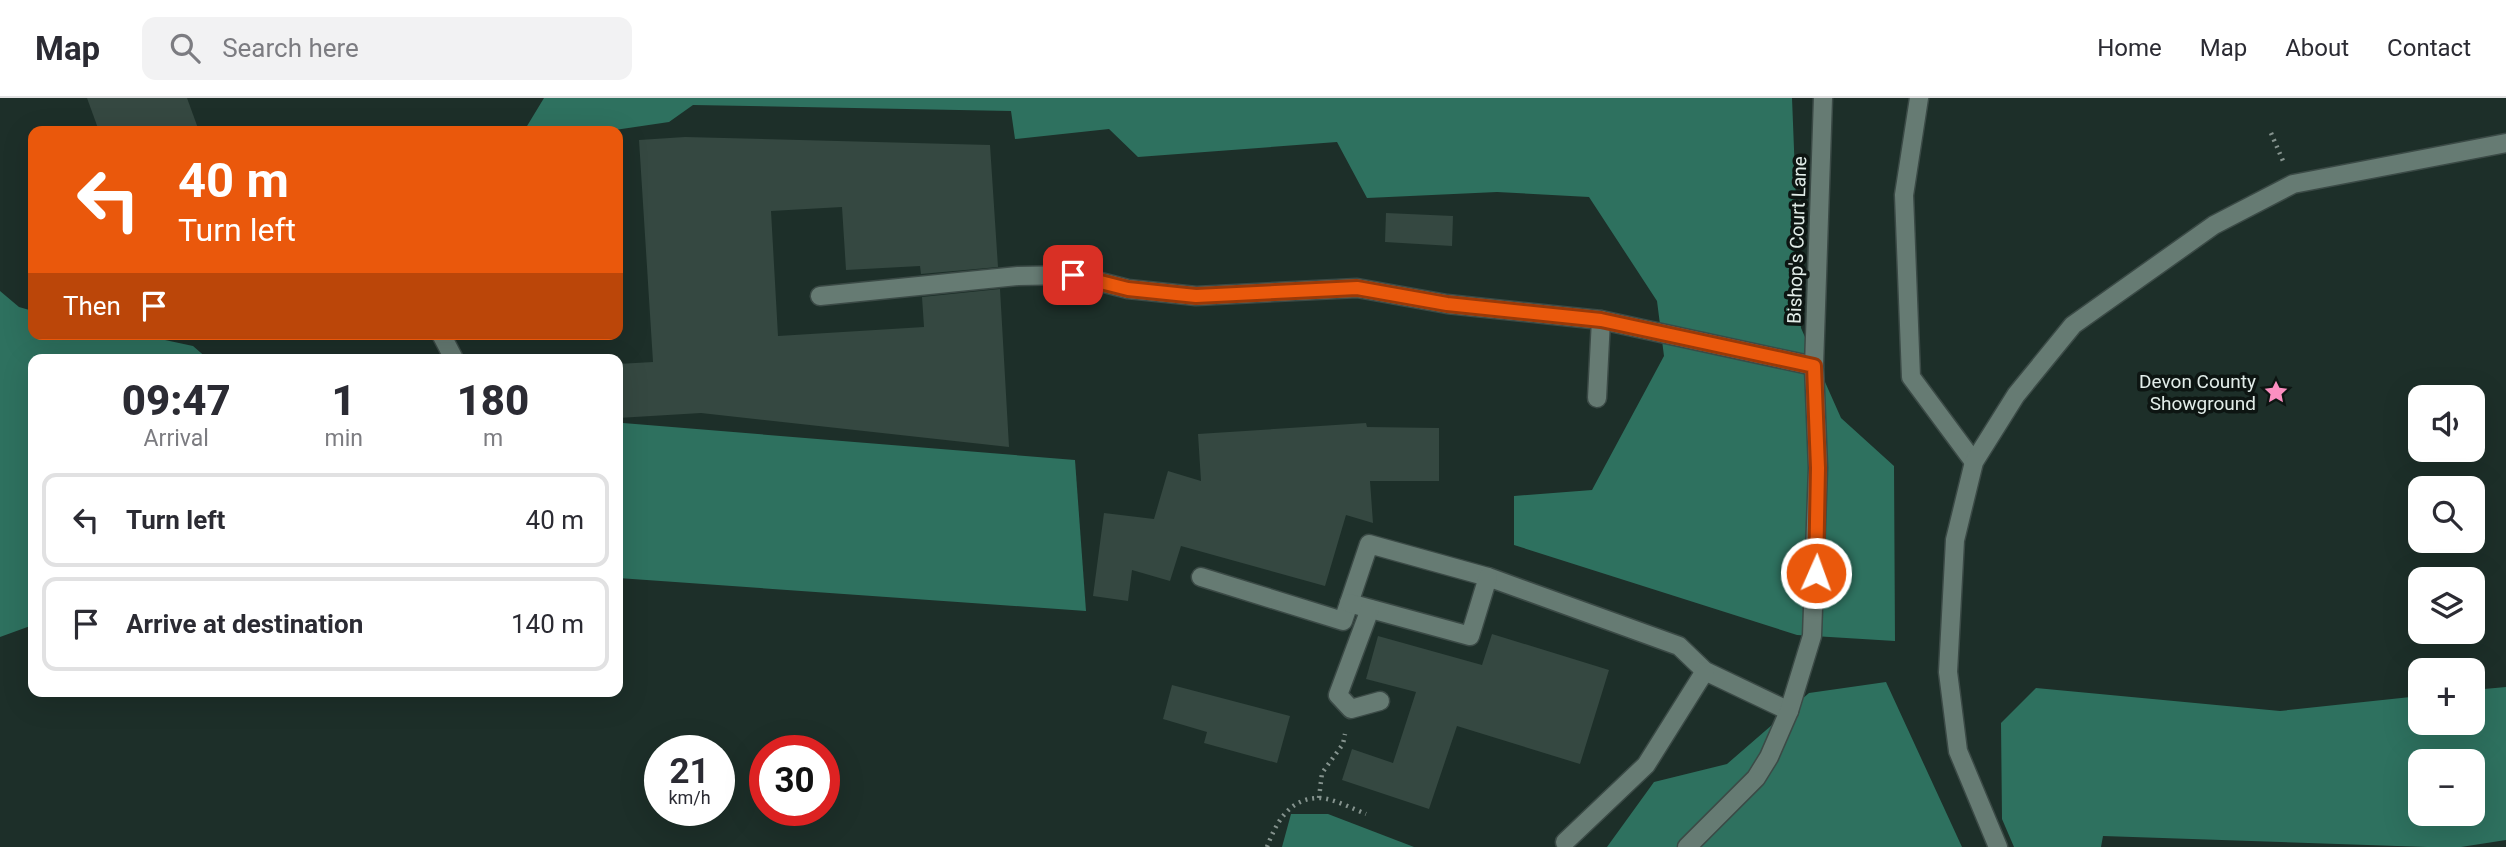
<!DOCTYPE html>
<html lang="en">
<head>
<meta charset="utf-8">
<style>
  body { margin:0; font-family:Roboto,sans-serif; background:#f2f2f3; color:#2b2b33; height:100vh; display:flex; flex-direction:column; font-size:26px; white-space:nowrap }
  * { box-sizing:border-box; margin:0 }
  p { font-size:23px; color:#7c7c81 }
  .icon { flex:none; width:38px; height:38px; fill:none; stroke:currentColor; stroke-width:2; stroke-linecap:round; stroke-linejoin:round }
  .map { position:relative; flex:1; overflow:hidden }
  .drawer { position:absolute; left:28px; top:256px; width:595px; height:343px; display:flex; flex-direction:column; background:#fff; border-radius:14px; box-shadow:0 7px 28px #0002 }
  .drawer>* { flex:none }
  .top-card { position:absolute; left:28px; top:28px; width:595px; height:214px; border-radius:14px; box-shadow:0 7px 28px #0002; background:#ea580c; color:#fff; overflow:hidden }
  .controls { position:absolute; left:2408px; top:287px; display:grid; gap:14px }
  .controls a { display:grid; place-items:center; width:77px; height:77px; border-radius:14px; background:#fff; box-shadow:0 7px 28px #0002; font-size:35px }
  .speed { position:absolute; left:644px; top:637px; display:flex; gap:14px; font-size:35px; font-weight:700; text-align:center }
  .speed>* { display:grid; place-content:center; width:91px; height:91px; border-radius:50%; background:#fff; box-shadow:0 7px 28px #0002; line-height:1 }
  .speed small { font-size:18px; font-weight:400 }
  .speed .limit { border:10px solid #d22; background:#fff; color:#111 }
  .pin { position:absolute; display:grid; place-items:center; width:60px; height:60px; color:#fff; margin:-30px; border-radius:14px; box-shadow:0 4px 10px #0006 }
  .me { position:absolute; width:77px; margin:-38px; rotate:2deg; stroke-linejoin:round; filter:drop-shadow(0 0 5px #0008) }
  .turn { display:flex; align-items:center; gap:24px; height:147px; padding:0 35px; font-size:32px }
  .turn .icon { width:91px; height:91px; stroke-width:2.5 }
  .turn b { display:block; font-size:49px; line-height:60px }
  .then { display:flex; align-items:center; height:66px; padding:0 35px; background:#0003; gap:14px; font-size:26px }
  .eta { display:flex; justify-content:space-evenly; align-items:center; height:119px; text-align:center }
  .eta b { font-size:42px; font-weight:800; line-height:49px }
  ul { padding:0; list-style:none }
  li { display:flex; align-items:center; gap:21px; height:94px; margin:0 14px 10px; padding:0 21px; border:4px solid #e1e1e2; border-radius:14px }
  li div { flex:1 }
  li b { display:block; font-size:26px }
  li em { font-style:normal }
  header { display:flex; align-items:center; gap:42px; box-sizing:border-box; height:98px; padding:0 35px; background:#fff; border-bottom:2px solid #e1e1e2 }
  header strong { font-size:33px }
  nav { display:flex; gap:38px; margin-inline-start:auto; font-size:24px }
  .search { width:490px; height:63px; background:#f2f2f3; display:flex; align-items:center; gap:18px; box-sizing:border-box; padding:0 24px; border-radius:14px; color:#7c7c81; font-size:26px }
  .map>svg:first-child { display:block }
  .forest { fill:#2e715f; fill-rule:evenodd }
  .building { fill:#354841 }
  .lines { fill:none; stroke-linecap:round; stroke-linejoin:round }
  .minor-casing { stroke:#3b4a46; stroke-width:21 }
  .path { stroke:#85938e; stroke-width:4.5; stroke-dasharray:2 5; stroke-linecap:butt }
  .minor { stroke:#667b73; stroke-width:18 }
  .route-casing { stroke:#983908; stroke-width:18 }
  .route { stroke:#ea580c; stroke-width:12 }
  .labels { text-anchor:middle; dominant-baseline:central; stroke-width:7; stroke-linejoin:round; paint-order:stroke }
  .street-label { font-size:19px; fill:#e2ede9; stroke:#0d1512 }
  .poi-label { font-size:19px; fill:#e2ede9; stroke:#0d1512; text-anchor:end }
</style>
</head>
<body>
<header>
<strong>Map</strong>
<div class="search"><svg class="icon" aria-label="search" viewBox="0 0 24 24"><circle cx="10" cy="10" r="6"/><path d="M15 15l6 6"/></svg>Search here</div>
<nav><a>Home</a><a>Map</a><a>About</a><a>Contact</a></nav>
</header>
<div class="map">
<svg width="2506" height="749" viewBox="0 0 2506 749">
  <rect width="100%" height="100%" fill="#1d2f29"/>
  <g class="forest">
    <path d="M544,0H1792L1801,230L1841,320L1894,368L1895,543L1797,537L1514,447V398L1592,392L1664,258L1657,203L1589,99L1497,94L1367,100L1337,44L1138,59L1109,31L1015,41L1011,13L693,7L669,24L608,33H524Z"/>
    <path d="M0,193L19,209L33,213V236H137L193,248L208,261H33V527L0,539Z"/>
    <path d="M623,325L1075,362L1086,513L618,480V337Z"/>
    <path d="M1886,584L1962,749H1607L1654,684L1727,666L1809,595Z"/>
    <path d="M2506,589V742L2461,749H2427L2103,738L2101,749H2014L2002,721L2001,625L2036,590L2280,613L2420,598V625H2473V592ZM2420,663H2473V716H2420Z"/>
    <path d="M1291,716H1328L1414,749H1282Z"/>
  </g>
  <g class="building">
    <path d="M87,0H187L199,33H99Z"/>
    <path d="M685,39L990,47L998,169L921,176L920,168L846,172L842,109L771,113L778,238L924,229L922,199L1000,191L1009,349L701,315L618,320V266L653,264L639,42Z"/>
    <path d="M1386,115L1453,118L1452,148L1385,144Z"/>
    <path d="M1366,325L1367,329L1439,330V383H1370L1373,425L1346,417L1325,488L1181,448L1170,483L1132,472L1128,503L1093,498L1104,415L1154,421L1168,373L1201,383L1198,336Z"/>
    <path d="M1492,536L1609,572L1580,666L1457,628L1429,711L1342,682L1352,651L1393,665L1416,594L1366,581L1378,538L1482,567Z"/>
    <path d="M1172,587L1290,618L1277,665L1204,645L1207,634L1163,621Z"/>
  </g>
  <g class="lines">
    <g class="minor-casing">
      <g id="minor">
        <path d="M1919,0L1904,97L1911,279L1974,364"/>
        <path d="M820,198L1018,178L1073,177L1128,191L1196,198L1357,190L1447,206L1601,222L1814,268"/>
        <path d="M441,236L454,261"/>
        <path d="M1597,300L1601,222"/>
        <path d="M1201,479L1343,523L1369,446L1488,479L1679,548L1705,573L1789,613"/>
        <path d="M1349,505L1470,538L1488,479"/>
        <path d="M1370,511L1338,597L1351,611L1380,603"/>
        <path d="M1565,744L1646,667L1705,573"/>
        <path d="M1687,749L1756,680L1769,659L1789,613L1812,538L1818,370L1814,268L1823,0"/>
        <path d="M1998,749L1958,653L1948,574L1955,442L1974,364L2016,297L2073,227L2214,127L2293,86L2506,45"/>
      </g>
    </g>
    <g class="path">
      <path d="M2271,35L2283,63"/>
      <path d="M1319,700L1322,675L1343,646L1345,636"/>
      <path d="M1267,749C1276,725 1289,700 1319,700C1333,700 1353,711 1366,716"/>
    </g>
    <use href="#minor" class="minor"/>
  </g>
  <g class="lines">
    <g class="route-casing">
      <path id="route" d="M1073,177L1128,191L1196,198L1357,190L1447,206L1601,222L1814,268L1818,370L1816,475"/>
    </g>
    <use href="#route" class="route"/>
  </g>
  <defs>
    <g id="sight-bare" transform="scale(1.89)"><path d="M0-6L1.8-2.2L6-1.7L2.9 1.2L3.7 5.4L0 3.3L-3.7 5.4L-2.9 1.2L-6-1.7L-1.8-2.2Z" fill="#fc8fc1" stroke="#0d1512" stroke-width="2.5" paint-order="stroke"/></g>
  </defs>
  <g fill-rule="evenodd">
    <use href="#sight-bare" x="2276" y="294"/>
  </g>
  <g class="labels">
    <g class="street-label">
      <text transform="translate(1797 142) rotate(-88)">Bishop's Court Lane</text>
    </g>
    <g class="poi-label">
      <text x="2256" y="283">Devon County<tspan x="2256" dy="22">Showground</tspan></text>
    </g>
  </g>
</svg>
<div class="controls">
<a><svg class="icon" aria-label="sound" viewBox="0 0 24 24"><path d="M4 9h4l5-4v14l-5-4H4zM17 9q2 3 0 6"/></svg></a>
<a><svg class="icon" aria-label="search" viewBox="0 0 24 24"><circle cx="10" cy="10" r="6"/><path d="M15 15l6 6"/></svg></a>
<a><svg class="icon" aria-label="layers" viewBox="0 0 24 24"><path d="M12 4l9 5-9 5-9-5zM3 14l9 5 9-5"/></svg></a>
<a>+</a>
<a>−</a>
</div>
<div class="speed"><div>21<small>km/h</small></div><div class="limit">30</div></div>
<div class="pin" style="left:1073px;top:177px;background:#d93025"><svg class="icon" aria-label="arrive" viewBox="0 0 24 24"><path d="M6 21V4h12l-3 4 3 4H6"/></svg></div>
<svg class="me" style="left:1816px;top:475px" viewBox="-20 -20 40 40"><circle r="17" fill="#ea580c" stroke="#fff" stroke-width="3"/><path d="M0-11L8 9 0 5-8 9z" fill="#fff"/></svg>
<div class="top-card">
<div class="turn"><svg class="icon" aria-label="left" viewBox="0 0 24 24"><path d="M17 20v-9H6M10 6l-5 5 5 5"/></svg><div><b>40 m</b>Turn left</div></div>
<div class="then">Then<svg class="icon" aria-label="arrive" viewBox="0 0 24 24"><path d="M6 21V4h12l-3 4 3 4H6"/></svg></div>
</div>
<section class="drawer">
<div class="eta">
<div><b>09:47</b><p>Arrival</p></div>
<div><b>1</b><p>min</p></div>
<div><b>180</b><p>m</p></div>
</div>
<ul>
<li><svg class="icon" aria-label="left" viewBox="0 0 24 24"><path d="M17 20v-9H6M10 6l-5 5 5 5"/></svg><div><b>Turn left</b></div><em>40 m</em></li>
<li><svg class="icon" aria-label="arrive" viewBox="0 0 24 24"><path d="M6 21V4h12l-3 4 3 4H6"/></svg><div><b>Arrive at destination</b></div><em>140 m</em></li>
</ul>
</section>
</div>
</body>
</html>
